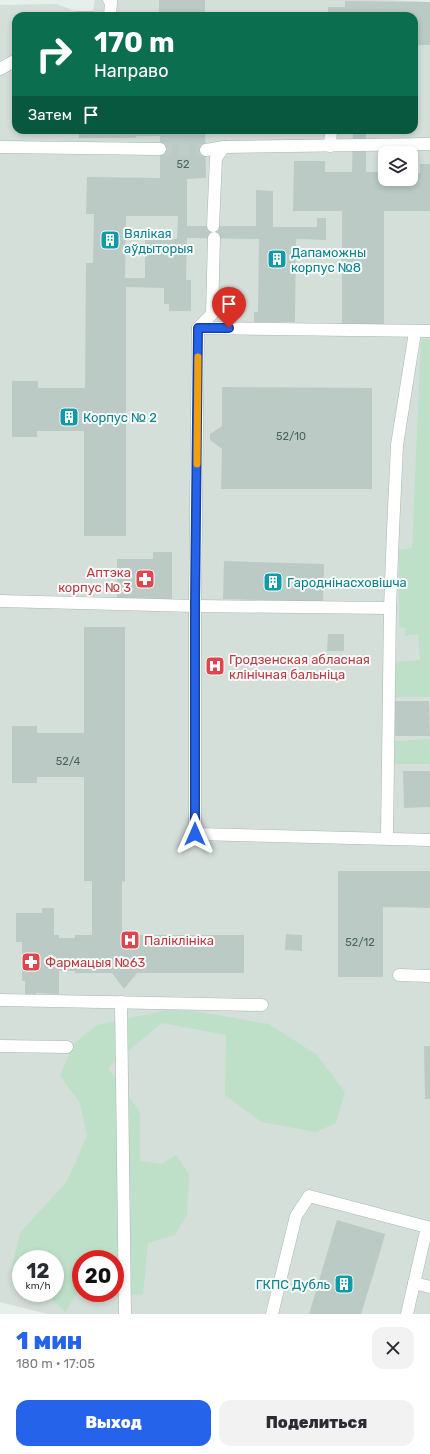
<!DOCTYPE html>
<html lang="ru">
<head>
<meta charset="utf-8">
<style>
  body { margin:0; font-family:Rubik,sans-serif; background:#f2f2f3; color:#2b2b33; height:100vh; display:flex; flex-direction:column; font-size:15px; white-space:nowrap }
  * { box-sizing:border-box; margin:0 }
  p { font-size:13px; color:#7c7c81 }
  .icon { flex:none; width:22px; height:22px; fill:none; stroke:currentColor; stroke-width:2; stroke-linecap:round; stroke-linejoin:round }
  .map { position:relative; height:1314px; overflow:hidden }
  .side { display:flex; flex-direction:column; background:#fff; flex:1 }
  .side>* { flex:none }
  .banner { position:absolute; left:12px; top:12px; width:406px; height:122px; border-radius:12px; box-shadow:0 2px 6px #0003; background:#0b6e4f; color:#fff; overflow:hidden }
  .tools { position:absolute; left:378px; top:146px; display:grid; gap:8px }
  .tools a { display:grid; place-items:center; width:40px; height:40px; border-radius:8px; background:#fff; box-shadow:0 2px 6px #0003; font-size:20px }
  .speed { position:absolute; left:12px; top:1250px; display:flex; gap:8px; font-size:20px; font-weight:700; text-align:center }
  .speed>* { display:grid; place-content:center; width:52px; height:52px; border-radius:50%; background:#fff; box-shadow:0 2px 6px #0003; line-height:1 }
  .speed small { font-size:10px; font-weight:400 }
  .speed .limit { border:6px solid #d22; background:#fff; color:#111 }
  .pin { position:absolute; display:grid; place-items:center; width:34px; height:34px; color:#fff; margin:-41px -17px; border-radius:50% 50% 50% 0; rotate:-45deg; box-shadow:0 0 4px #0007 }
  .pin .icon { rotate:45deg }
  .me { position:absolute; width:44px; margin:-22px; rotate:0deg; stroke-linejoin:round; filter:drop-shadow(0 0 3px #0008) }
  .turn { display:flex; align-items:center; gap:14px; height:84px; padding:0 16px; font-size:18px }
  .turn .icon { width:52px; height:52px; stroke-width:2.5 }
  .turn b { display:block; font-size:28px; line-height:34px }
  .then { display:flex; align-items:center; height:38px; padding:0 16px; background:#0003; gap:8px; font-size:15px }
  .round { display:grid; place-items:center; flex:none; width:42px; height:42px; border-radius:12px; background:#f2f2f3 }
  .summary { display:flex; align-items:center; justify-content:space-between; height:68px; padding:0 16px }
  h1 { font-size:24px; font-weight:800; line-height:30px; color:#2563eb }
  .primary-button { display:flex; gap:8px; margin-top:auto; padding:8px 16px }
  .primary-button a { flex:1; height:46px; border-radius:12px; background:#2563eb; color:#fff; font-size:16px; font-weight:800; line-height:46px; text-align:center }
  .primary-button a+a { background:#f2f2f3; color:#2b2b33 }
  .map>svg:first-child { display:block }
  .built { fill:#d4dfda; fill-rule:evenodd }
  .green { fill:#bfe0c8 }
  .building { fill:#bbcac4; fill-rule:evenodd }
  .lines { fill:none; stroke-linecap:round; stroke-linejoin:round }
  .minor-tunnel { stroke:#bfccc8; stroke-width:12; stroke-dasharray:12 6; stroke-linecap:butt }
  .minor-casing { stroke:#a8b8b2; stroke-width:13 }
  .minor { stroke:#fff; stroke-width:12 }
  .route-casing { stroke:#184099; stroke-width:10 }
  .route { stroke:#2563eb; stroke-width:7 }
  .slow { stroke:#f59e0b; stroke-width:7 }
  .labels { text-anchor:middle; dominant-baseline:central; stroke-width:4; stroke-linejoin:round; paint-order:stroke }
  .number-label { font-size:11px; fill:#4a645c }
  .culture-label { font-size:13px; fill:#0d838f; stroke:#f7fbf9; text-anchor:start }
  .health-label { font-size:13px; fill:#be3a42; stroke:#f7fbf9; text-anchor:start }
</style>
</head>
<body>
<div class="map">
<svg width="430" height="1314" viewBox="0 0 430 1314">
  <rect width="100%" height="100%" fill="#e6efeb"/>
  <path class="built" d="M95,0H389L430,2V1314H47L0,1302V5L57,4L75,11H93ZM16,16H414V130H16ZM385,153H411V179H385ZM21,1259H55V1293H21ZM81,1259H115V1293H81Z"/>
  <g class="green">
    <path d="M421,339H430V697H395L396,662L420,660L418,634L405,636V628L399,627V550L412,548Z"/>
    <path d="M430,739V764H395V741Z"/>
    <path d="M176,1008L269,1024L317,1055L345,1092L336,1123L316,1132L261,1122L225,1095L226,1035L162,1023L108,1068L140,1112V1161L162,1164L176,1155L189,1174L187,1215L175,1235L148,1243L143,1294L116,1297L109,1293H115V1259H81V1288L65,1312L44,1293H55V1259H21V1277L11,1270L20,1233L67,1181L87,1136L80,1103L60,1076L73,1044L97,1025Z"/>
  </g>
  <g class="building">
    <rect x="159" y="0" width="46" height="16"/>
    <path d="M345,1L430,2V45H414V16H328V7H345Z"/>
    <rect x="75" y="11" width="19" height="5"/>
    <path d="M79,130H205L206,178L187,179V226H256V190L273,191V227H317V218H326V240L296,239L295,322H254V312H258L259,239L187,238L186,280H191V311H169V304H164V288L126,287V536H84V431H37V437H12V381H38V388H85L86,263H93L94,214H86L87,177L160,178V136H136V138H79ZM126,216H178L177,239L145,240V278H125Z"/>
    <path d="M353,130H366V172H385V179H411V173H420V164H430V211H384V324H342V211H293L294,161H325V172H352Z"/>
    <path d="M222,387L372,388V489H221L222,449L210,440V434L222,426Z"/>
    <path d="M153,552H172V599L117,598V559H153Z"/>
    <path d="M224,561L324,564L323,602L223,599Z"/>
    <path d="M84,627H125V882L122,881V935H244V973H137L124,989L112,973H75V971H59V994L36,993V998H25V981H22V942H16V913H42V908H54V935H59V938H75V935H92V881H84V777H37V783H12V726H37V733H84Z"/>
    <path d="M328,634H344V651H327Z"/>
    <path d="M394,701H429L430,736H395Z"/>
    <path d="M403,771H430V807L404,808Z"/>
    <path d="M338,871H430V908L383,907V977H338Z"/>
    <path d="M286,934L302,935V951L285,950Z"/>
    <path d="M424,1046H430V1099H425Z"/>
    <path d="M337,1220L385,1234L378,1259L361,1314H309Z"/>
  </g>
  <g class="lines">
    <path class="minor-tunnel" d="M160,149L206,150"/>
    <g class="minor-casing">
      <g id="minor">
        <path d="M109,0L111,2L110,16"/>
        <path d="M0,69L16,60"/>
        <path d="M330,146L331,130"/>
        <path d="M0,147L160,149"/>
        <path d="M206,150L224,147"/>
        <path d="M213,226L216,158L224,147L430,144"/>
        <path d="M214,238L212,314L198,328L195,606V834L430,840"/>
        <path d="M198,328L430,331"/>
        <path d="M0,601L195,606L390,608"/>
        <path d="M387,838L390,608L393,531L397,445L415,332"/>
        <path d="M399,975L430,976"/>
        <path d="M0,1000L262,1005"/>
        <path d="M121,1002L125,1314"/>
        <path d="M0,1046L67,1047"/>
        <path d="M414,1283L430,1287"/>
        <path d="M272,1314L296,1216L309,1196L427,1227L407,1314"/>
      </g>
    </g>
    <use href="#minor" class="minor"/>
  </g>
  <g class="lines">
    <g class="route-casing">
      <path id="route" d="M195,834V606L198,328H229"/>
    </g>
    <use href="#route" class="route"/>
    <path class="slow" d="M197,464L198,357"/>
  </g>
  <defs>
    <g id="building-square" transform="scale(1)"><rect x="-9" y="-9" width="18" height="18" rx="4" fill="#0f9aa8" stroke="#f7fbf9"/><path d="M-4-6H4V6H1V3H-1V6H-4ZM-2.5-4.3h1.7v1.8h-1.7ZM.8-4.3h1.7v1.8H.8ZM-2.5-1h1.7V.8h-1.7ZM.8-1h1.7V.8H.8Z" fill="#fff"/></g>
    <g id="pharmacy-square" transform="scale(1)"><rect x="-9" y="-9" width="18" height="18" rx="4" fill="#e0444e" stroke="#f7fbf9"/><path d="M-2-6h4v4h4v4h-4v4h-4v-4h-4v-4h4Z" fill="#fff"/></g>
    <g id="hospital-square" transform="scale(1)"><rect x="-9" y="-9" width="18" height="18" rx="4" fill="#e0444e" stroke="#f7fbf9"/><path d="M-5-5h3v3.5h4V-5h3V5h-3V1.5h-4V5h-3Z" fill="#fff"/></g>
  </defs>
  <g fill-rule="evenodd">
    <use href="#building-square" x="110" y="240"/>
    <use href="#building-square" x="277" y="259"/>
    <use href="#building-square" x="69" y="417"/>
    <use href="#pharmacy-square" x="145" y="579"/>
    <use href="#building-square" x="273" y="582"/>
    <use href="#hospital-square" x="215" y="666"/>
    <use href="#hospital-square" x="130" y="940"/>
    <use href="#pharmacy-square" x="31" y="962"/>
    <use href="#building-square" x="344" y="1284"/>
  </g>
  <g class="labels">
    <g class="number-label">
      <text x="183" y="164">52</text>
      <text x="291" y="436">52/10</text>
      <text x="68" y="761">52/4</text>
      <text x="360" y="942">52/12</text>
    </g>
    <g class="culture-label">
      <text x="124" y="233">Вялікая<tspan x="124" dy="15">аўдыторыя</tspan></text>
      <text x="291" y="252">Дапаможны<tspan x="291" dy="15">корпус №8</tspan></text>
      <text x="83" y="417">Корпус № 2</text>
      <text x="287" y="582">Гароднінасховішча</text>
      <text x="330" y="1284" text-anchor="end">ГКПС Дубль</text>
    </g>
    <g class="health-label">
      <text x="131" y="572" text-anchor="end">Аптэка<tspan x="131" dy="15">корпус № 3</tspan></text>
      <text x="229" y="659">Гродзенская абласная<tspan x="229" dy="15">клінічная бальніца</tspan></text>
      <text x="144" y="940">Паліклініка</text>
      <text x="45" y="962">Фармацыя №63</text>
    </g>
  </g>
</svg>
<div class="tools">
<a><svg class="icon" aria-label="layers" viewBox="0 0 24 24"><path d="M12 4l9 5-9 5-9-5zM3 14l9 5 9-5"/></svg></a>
</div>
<div class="speed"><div>12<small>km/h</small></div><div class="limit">20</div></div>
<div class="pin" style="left:229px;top:328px;background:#d93025"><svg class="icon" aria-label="arrive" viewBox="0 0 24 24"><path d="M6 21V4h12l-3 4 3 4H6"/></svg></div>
<svg class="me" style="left:195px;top:834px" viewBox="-20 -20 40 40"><path d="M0-17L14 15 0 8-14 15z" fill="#2563eb" stroke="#fff" stroke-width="4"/></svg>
<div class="banner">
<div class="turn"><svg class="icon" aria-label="right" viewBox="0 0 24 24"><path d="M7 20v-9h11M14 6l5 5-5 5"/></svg><div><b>170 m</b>Направо</div></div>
<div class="then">Затем<svg class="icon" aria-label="arrive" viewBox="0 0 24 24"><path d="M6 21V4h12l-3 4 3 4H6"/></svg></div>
</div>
</div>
<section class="side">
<div class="summary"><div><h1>1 мин</h1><p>180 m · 17:05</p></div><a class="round"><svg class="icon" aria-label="close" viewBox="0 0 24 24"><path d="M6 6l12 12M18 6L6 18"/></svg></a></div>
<div class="primary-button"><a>Выход</a><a>Поделиться</a></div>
</section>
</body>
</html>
